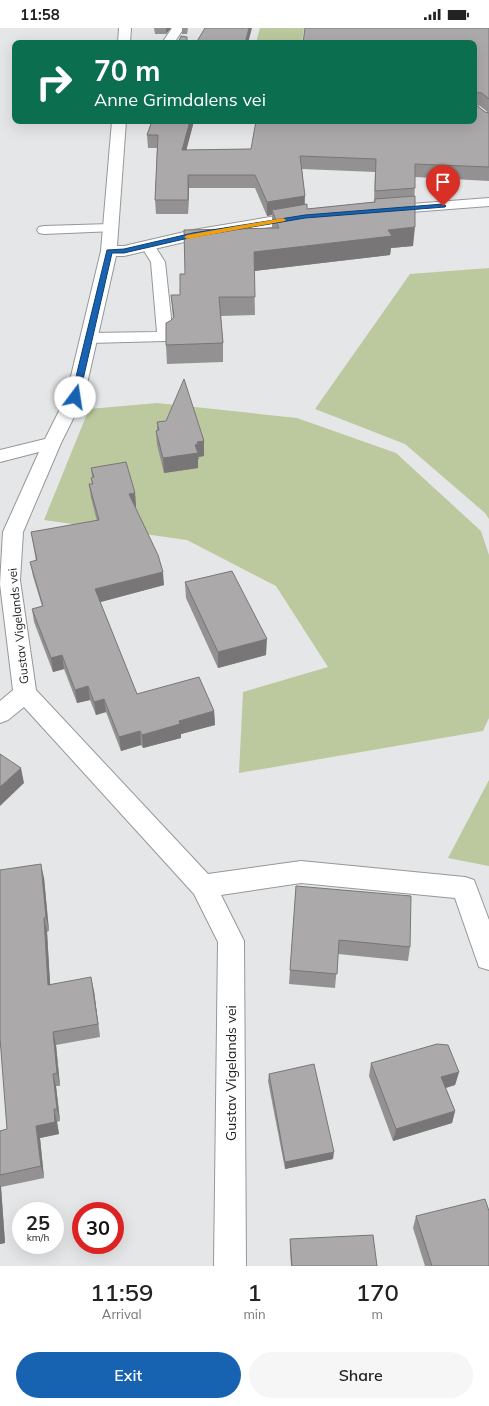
<!DOCTYPE html>
<html lang="en">
<head>
<meta charset="utf-8">
<style>
  body { margin:0; font-family:Mulish,sans-serif; background:#f6f6f6; color:#222; height:100vh; display:flex; flex-direction:column; font-size:15px; white-space:nowrap }
  * { box-sizing:border-box; margin:0 }
  p { font-size:13px; color:#767676 }
  .icon { flex:none; width:22px; height:22px; fill:none; stroke:currentColor; stroke-width:2; stroke-linecap:round; stroke-linejoin:round }
  .map { position:relative; height:1238px; overflow:hidden }
  .details { display:flex; flex-direction:column; background:#fff; flex:1 }
  .details>* { flex:none }
  .top-card { position:absolute; left:12px; top:12px; width:465px; height:84px; border-radius:8px; box-shadow:0 4px 16px #0002; background:#0b6e4f; color:#fff; overflow:hidden }
  .speed { position:absolute; left:12px; top:1174px; display:flex; gap:8px; font-size:20px; font-weight:700; text-align:center }
  .speed>* { display:grid; place-content:center; width:52px; height:52px; border-radius:50%; background:#fff; box-shadow:0 4px 16px #0002; line-height:1 }
  .speed small { font-size:10px; font-weight:400 }
  .speed .limit { border:6px solid #d22; background:#fff; color:#111 }
  .pin { position:absolute; display:grid; place-items:center; width:34px; height:34px; color:#fff; margin:-41px -17px; border-radius:50% 50% 50% 0; rotate:-45deg; box-shadow:0 0 4px #0007 }
  .pin .icon { rotate:45deg }
  .me { position:absolute; width:44px; margin:-22px; rotate:14deg; stroke-linejoin:round; filter:drop-shadow(0 0 3px #0008) }
  .turn { display:flex; align-items:center; gap:14px; height:84px; padding:0 16px; font-size:18px }
  .turn .icon { width:52px; height:52px; stroke-width:2.5 }
  .turn b { display:block; font-size:28px; line-height:34px }
  .eta { display:flex; justify-content:space-evenly; align-items:center; height:68px; text-align:center }
  .eta b { font-size:24px; font-weight:600; line-height:28px }
  .button { display:flex; gap:8px; margin-top:auto; padding:8px 16px }
  .button a { flex:1; height:46px; border-radius:24px; background:#1762b1; color:#fff; font-size:16px; font-weight:600; line-height:46px; text-align:center }
  .button a+a { background:#f6f6f6; color:#222 }
  .status { display:flex; justify-content:space-between; align-items:center; height:28px; padding:0 20px; background:#fff; direction:ltr }
  .status svg { height:11px; fill:currentColor }
  .map>svg:first-child { display:block }
  .green { fill:#bcc89d }
  .lines { fill:none; stroke-linecap:round; stroke-linejoin:round }
  .lane-casing { stroke:#969799; stroke-width:2 }
  .street-casing { stroke:#969799; stroke-width:2 }
  .lane { fill:#fff; fill-rule:evenodd }
  .street { fill:#fff; fill-rule:evenodd }
  .wall { fill:#949192; fill-rule:evenodd }
  .shaded-wall { fill:#787677 }
  .building { fill:#aca9aa; stroke:#787677 }
  .route { fill:#1762b1; stroke:#0f4073 }
  .slow { fill:#f59e0b }
  .labels { text-anchor:middle; dominant-baseline:central; stroke-width:3; stroke-linejoin:round; paint-order:stroke }
  .street-label { font-size:12px; fill:#1f1f20; stroke:#fff }
  .near-street-label { font-size:14px; fill:#1f1f20; stroke:#fff }
</style>
</head>
<body>
<div class="status"><b>11:58</b><svg viewBox="0 0 49 12"><path d="M0 12V9h3v3zM5 12V6h3v6zM10 12V3h3v9zM15 12V0h3v12zM26 1h20v11H26zM47 4h2v5h-2z"/></svg></div>
<div class="map">
<svg width="489" height="1238" viewBox="0 0 489 1238">
  <rect width="100%" height="100%" fill="#e5e6e8"/>
  <g class="green">
    <path d="M260,0H304L302,15H256Z"/>
    <path d="M489,240V491L485,485L405,416L315,381L410,246Z"/>
    <path d="M157,375L297,390L396,425L481,503L489,527V690L483,703L239,745L243,664L328,639L276,558L187,512L44,492L89,381Z"/>
    <path d="M489,752V838L448,830Z"/>
  </g>
  <g class="lines">
    <g class="lane-casing">
      <g id="lane">
        <path d="M110,196L115,197L117,200L115,203L44,206L39,205L37,202L39,199L44,198Z"/>
        <path d="M148,214L153,215L165,234L173,308L170,311L165,313L89,315L84,313L81,310L84,307L89,305L157,304L151,234L141,218L143,215Z"/>
      </g>
    </g>
    <g class="street-casing">
      <g id="street">
        <path d="M119,0H131L130,15H118Z"/>
        <path d="M172,0H184L174,15H162Z"/>
        <path d="M112,93H126L117,218H124L193,202L300,184L305,186L308,189L305,192L300,194L193,212L124,228H116L84,369L61,415L23,504L20,552L36,662L208,846L301,833L465,849L474,852L489,892V942L479,939L455,870L301,855L221,867L244,913L246,1238H214L218,914L194,866L24,679L8,692L0,695V673L13,662L0,556L3,504L39,424L0,434V422L45,411L66,369L101,223Z"/>
        <path d="M489,170V178L385,186L380,185L378,182L380,179L385,178Z"/>
      </g>
    </g>
    <use href="#lane" class="lane"/>
    <use href="#street" class="street"/>
  </g>
  <g class="wall">
    <path d="M154,0H171L166,6H155Z"/>
    <path d="M182,0H188L187,6H182Z"/>
    <path d="M489,0V153L415,149L413,218L391,220L390,227L254,243L255,287L221,288L223,315V334L167,336L166,317L170,293L173,290L171,267H180L185,246L272,200V187L267,188L255,160H189L188,186H156L155,172L157,120H148L147,107L152,93H194L186,122L251,121L474,93V15ZM476,77L480,78L489,85L485,84ZM302,141L375,144L374,174L307,181L305,177Z"/>
    <path d="M157,394L204,413V428L198,429L199,431H198V440L164,445L157,417L156,403L157,402Z"/>
    <path d="M91,440L135,465L136,479H135L164,557L100,574L137,666L214,683L215,697L181,706V710L143,720L141,717L121,723L106,684L96,687L90,672L77,675L64,641L53,644L34,594L32,581L42,578L33,548L30,534L36,533L31,504L97,493L91,470L89,456H92L91,450L92,449Z"/>
    <path d="M185,554L266,627L218,640L186,570Z"/>
    <path d="M44,850L49,903L47,904L50,957L94,963L100,1009L56,1017L60,1058H56L60,1093L57,1094L59,1106L40,1110L44,1150L1,1159L5,1215L0,1216V1103L7,1101Z"/>
    <path d="M296,858L410,919L408,933L338,926L335,960L289,956Z"/>
    <path d="M371,1035L459,1044L455,1057L446,1060L455,1083L452,1095L393,1113L369,1048Z"/>
    <path d="M269,1046L333,1131L285,1141L268,1053Z"/>
    <path d="M416,1188L489,1238H425L413,1200Z"/>
    <path d="M290,1211L377,1238H291L290,1223Z"/>
  </g>
  <g class="shaded-wall">
    <path d="M166,0H171L166,6Z"/>
    <path d="M249,0H252L248,15H245Z"/>
    <path d="M190,93H194L183,135L182,122Z"/>
    <path d="M188,147L189,160L188,186Z"/>
    <path d="M305,168L304,182H272V187L267,188V174Z"/>
    <path d="M415,199L413,218L391,220L390,227L254,243V224L388,202Z"/>
    <path d="M204,413V428L198,429L199,431H198V440L164,445L163,430L195,417L197,414Z"/>
    <path d="M135,465L136,479L130,480L129,466Z"/>
    <path d="M163,544L164,557L97,575L95,561Z"/>
    <path d="M267,611L266,627L218,640V624Z"/>
    <path d="M62,627L64,641L53,644L51,630Z"/>
    <path d="M88,658L90,672L77,675L75,662Z"/>
    <path d="M104,671L106,684L96,687L94,674Z"/>
    <path d="M214,683L215,697L181,706V710L143,720L142,707L179,693Z"/>
    <path d="M140,703L141,717L121,723L119,709Z"/>
    <path d="M21,740L24,755L0,778V759Z"/>
    <path d="M41,836L44,850L49,903L46,889Z"/>
    <path d="M44,890L47,904L51,971L48,957Z"/>
    <path d="M91,949L94,963L100,1009L98,996Z"/>
    <path d="M53,1004L56,1017L60,1058L57,1045Z"/>
    <path d="M459,1044L455,1057L438,1062L441,1049Z"/>
    <path d="M53,1046L56,1058L60,1093L57,1081Z"/>
    <path d="M54,1081L57,1094L59,1106L40,1110L44,1150L41,1138L36,1098Z"/>
    <path d="M455,1083L452,1095L393,1113L396,1101Z"/>
    <path d="M334,1124L333,1131L285,1141V1134Z"/>
    <path d="M0,1157L1,1159L5,1215L0,1216Z"/>
  </g>
  <g class="building">
    <path d="M205,0H249L245,15H196Z"/>
    <path d="M305,0H489V71L482,65L475,64V76L485,84L489,85V139L415,136V160L375,163L376,131L300,128L305,168L267,174L255,147H188V172H155L158,107H147L152,93H190L182,122L251,121L256,93H474V84L477,80L476,79H474V15H303Z"/>
    <path d="M181,8L187,9V15H178Z"/>
    <path d="M415,168V199L388,202L392,208L254,224L255,269H219L223,315L166,317V295L170,293L174,289L171,267H180V246H185L184,202L279,200L272,182L307,176V181L375,174V171Z"/>
    <path d="M184,351L204,413L197,414L198,416L195,417L198,425L163,430L156,403L159,402L157,394L166,393Z"/>
    <path d="M126,434L135,465L129,466L158,527L163,544L95,561L137,666L199,649L214,683L179,693L180,696L142,707L140,703L119,709L104,671L94,674L88,658L75,662L62,627L51,630L32,581L43,578L30,534L37,532L31,504L99,492L89,456H93L91,450L94,449L91,440Z"/>
    <path d="M232,543L267,611L218,624L185,554Z"/>
    <path d="M0,726L21,740L0,759Z"/>
    <path d="M41,836L46,889L44,890L48,957L91,949L98,996L53,1004L57,1045L53,1046L57,1081H54L55,1094L36,1098L41,1138L0,1147V1103L7,1101L0,1010V842Z"/>
    <path d="M296,858L411,868L410,919L339,912L337,946L290,942Z"/>
    <path d="M437,1016L448,1017L459,1044L441,1049L455,1083L396,1101L371,1035Z"/>
    <path d="M314,1036L334,1124L285,1134L269,1046Z"/>
    <path d="M485,1171L489,1183V1238H432L416,1188Z"/>
    <path d="M373,1207L377,1238H292L290,1211Z"/>
  </g>
  <path class="route" d="M443,176L446,178L445,179L305,190L193,209L124,225H112L79,369L75,371L71,369L107,222L124,221L193,205L305,187Z"/>
  <path class="slow" d="M283,190L286,192L285,193L187,211L184,209L187,207Z"/>
  <g class="labels">
    <g class="street-label">
      <text transform="translate(18 598) rotate(-96)">Gustav Vigelands vei</text>
    </g>
    <g class="near-street-label">
      <text transform="translate(231 1045) rotate(-90)">Gustav Vigelands vei</text>
    </g>
  </g>
</svg>
<div class="speed"><div>25<small>km/h</small></div><div class="limit">30</div></div>
<div class="pin" style="left:443px;top:178px;background:#d93025"><svg class="icon" aria-label="arrive" viewBox="0 0 24 24"><path d="M6 21V4h12l-3 4 3 4H6"/></svg></div>
<svg class="me" style="left:75px;top:369px" viewBox="-20 -20 40 40"><circle r="19" fill="#fff"/><path d="M0-13L10 11 0 6-10 11z" fill="#1762b1"/></svg>
<div class="top-card">
<div class="turn"><svg class="icon" aria-label="right" viewBox="0 0 24 24"><path d="M7 20v-9h11M14 6l5 5-5 5"/></svg><div><b>70 m</b>Anne Grimdalens vei</div></div>
</div>
</div>
<section class="details">
<div class="eta">
<div><b>11:59</b><p>Arrival</p></div>
<div><b>1</b><p>min</p></div>
<div><b>170</b><p>m</p></div>
</div>
<div class="button"><a>Exit</a><a>Share</a></div>
</section>
</body>
</html>
